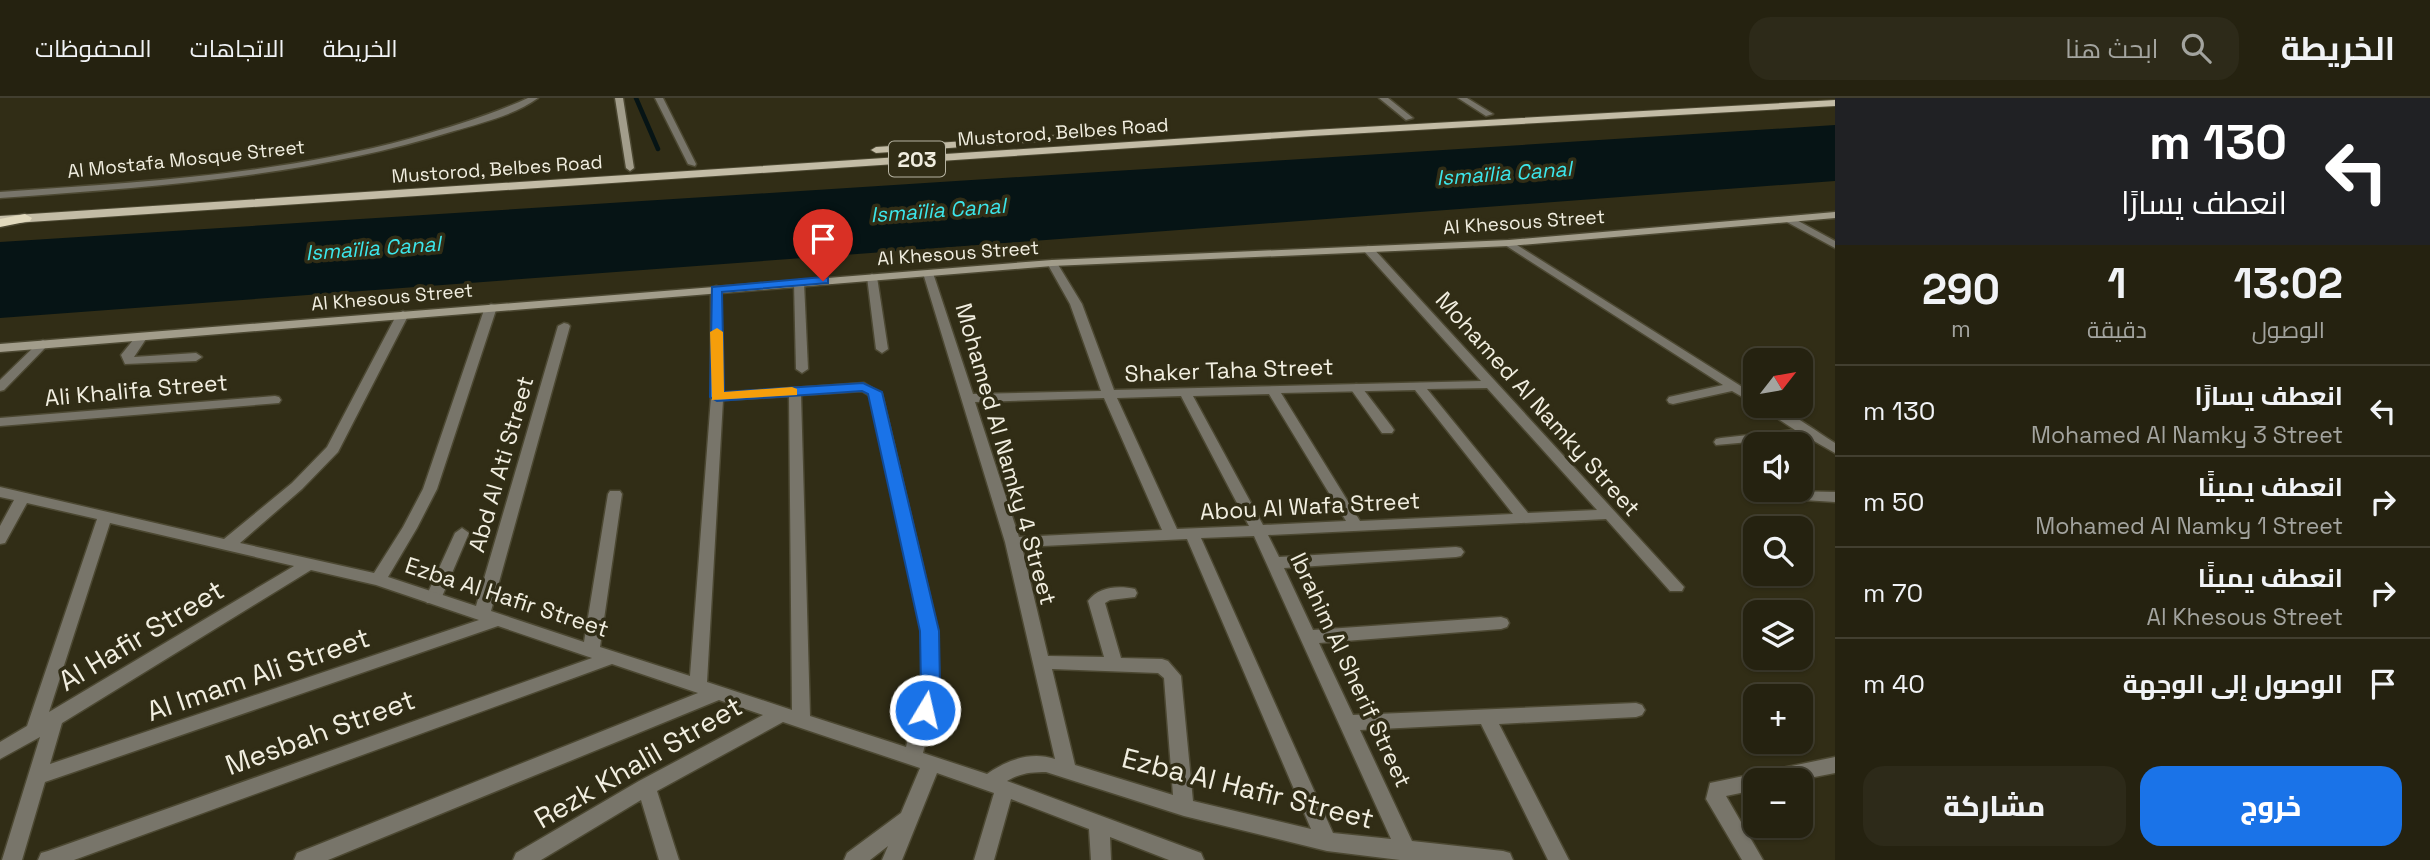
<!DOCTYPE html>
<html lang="ar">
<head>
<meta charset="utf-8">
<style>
  body { margin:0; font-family:"Space Grotesk",Cairo,sans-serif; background:#2d2a19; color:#f1f3f6; direction:rtl; height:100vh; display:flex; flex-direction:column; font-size:26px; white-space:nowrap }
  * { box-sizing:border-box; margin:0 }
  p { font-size:23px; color:#a3a49f }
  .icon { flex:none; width:38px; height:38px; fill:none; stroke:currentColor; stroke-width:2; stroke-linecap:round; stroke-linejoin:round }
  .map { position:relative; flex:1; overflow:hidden; direction:ltr }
  .panel { display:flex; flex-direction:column; background:#252210; width:595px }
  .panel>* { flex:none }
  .guide { background:#202124; color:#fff; overflow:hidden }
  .needle { width:46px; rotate:59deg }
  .tools { position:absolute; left:1743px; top:250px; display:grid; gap:14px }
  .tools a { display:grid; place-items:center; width:70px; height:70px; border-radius:14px; background:#252210; box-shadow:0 2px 5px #0004,0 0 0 2px #423f30; font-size:35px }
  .pin { position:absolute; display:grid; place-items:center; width:60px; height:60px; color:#fff; margin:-72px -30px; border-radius:50% 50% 50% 0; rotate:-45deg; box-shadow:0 0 7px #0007 }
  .pin .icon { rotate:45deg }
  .me { position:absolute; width:77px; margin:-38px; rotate:9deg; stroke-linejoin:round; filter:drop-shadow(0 0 5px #0008) }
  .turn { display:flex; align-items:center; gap:24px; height:147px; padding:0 28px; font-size:32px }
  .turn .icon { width:91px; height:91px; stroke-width:2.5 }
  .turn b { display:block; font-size:49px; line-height:60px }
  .eta { display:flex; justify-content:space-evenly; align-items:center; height:119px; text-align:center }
  .eta b { font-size:42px; font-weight:800; line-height:49px }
  .button { display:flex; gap:14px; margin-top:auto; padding:14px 28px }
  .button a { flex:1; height:80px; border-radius:21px; background:#1a73e8; color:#fff; font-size:28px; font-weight:800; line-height:80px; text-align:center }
  .button a+a { background:#2d2a19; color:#f1f3f6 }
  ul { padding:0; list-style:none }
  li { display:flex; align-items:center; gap:21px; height:91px; padding:0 28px; border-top:2px solid #423f30 }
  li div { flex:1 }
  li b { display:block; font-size:26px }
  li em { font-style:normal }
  header { display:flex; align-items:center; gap:42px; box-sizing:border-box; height:98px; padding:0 35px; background:#252210; border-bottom:2px solid #423f30 }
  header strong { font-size:33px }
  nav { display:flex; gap:38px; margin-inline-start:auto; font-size:24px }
  .search { width:490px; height:63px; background:#2d2a19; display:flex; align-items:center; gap:18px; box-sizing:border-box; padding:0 24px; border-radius:21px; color:#a3a49f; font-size:26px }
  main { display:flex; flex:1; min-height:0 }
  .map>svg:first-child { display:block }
  .water { fill:#061415 }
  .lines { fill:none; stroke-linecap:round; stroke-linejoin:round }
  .stream { stroke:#061415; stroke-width:4.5 }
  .service-casing { stroke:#4c4832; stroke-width:3 }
  .minor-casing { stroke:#4c4832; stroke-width:3 }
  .secondary-casing { stroke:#4c4832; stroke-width:3 }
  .primary-casing { stroke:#4c4832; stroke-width:2 }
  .motorway-casing { stroke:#4c4832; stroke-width:3 }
  .service { fill:#78756a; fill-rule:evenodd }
  .minor { fill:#78756a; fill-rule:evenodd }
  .secondary { fill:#a29d8b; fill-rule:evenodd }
  .primary { fill:#c3bca6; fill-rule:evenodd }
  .motorway { fill:#e1d9bd; fill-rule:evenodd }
  .route { fill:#1a73e8; stroke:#114b97; stroke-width:2 }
  .slow { fill:#f59e0b }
  .labels { text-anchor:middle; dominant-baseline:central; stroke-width:7; stroke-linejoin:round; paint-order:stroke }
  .far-street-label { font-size:19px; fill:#f1eee0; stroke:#312d16 }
  .shield { fill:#312d16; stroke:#b7b4a3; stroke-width:2 }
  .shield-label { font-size:21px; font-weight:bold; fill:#f1eee0 }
  .far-water-label { font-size:21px; font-style:italic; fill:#3ce7ec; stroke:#312d16 }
  .street-label { font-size:23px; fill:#f1eee0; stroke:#312d16 }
  .near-street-label { font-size:28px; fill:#f1eee0; stroke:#312d16 }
</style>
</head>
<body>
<header>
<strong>الخريطة</strong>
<div class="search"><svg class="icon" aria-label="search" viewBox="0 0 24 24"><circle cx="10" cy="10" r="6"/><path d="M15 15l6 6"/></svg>ابحث هنا</div>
<nav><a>الخريطة</a><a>الاتجاهات</a><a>المحفوظات</a></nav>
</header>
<main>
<section class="panel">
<div class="guide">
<div class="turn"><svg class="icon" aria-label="left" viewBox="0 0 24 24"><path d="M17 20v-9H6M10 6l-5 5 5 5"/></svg><div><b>130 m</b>انعطف يسارًا</div></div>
</div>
<div class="eta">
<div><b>13:02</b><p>الوصول</p></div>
<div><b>1</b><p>دقيقة</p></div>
<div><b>290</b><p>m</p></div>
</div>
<ul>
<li><svg class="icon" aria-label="left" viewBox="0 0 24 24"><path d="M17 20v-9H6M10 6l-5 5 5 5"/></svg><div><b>انعطف يسارًا</b><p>Mohamed Al Namky 3 Street</p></div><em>130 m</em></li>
<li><svg class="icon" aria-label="right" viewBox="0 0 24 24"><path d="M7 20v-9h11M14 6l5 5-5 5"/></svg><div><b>انعطف يمينًا</b><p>Mohamed Al Namky 1 Street</p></div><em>50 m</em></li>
<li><svg class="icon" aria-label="right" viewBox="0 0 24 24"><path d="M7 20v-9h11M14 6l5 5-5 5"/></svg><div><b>انعطف يمينًا</b><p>Al Khesous Street</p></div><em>70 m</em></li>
<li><svg class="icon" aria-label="arrive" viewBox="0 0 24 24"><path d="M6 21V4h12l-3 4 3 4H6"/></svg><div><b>الوصول إلى الوجهة</b></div><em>40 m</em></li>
</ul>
<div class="button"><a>خروج</a><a>مشاركة</a></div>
</section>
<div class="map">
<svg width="1835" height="762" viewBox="0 0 1835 762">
  <rect width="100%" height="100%" fill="#312d16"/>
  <path class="water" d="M1835,27V83L0,220V144Z"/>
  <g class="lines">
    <path class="stream" d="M636,0L658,51"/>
    <g class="service-casing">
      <g id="service">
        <path d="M1785,119H1791L1835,143V150L1785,123Z"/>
        <path d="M872,176L877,179L888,251L882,255L876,251L867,179Z"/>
        <path d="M799,182L804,185L808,271L802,275L796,271L794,185Z"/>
        <path d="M142,235L148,238L134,259L196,255L202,259L196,263L125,266L121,257L138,236Z"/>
        <path d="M43,242L47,244V248L4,292L0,293V282L39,244Z"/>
        <path d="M1356,286L1360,287L1392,329L1394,332L1392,335H1382L1350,290Z"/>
        <path d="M462,430L469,435L441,501L439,505H427L425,501L455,435Z"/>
      </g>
    </g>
    <g class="minor-casing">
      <g id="minor">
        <path d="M528,0H538C515,17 481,25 454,33C307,79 153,89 0,100V94C138,84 278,77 412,40C451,29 491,17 528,0Z"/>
        <path d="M655,0H663L696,66L695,68L688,66Z"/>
        <path d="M1379,0H1388L1413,20L1406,22Z"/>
        <path d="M1458,0H1467L1493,16L1486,18Z"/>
        <path d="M1509,142L1755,297V306L1732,293L1673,306L1669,305L1667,302L1669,299L1723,287L1505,147L1504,145Z"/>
        <path d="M1368,148L1372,149L1684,489L1682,493H1670L1606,421L1268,437L1279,459L1456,449L1461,450L1464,454L1461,458L1456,459L1284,470L1313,532L1501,519L1507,521L1509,525L1507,529L1501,531L1319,545L1353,617L1636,605L1642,607L1645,612L1642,617L1636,619L1499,626L1569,762H1548L1481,626L1360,632L1412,743L1503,753L1510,755L1513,762H1400L1327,753L1184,718L1046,674C1032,674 1020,675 1007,683L1201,755L1204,762H1169L1110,739L1111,762H1091L1089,731L1011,701L994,762H974L994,695L937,675L902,762H882L888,748L870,762H844L847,755L901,715L920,670L783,624L657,693L679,762H659L641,702L541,762H513L516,755L639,683L763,617L719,602L328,762H294L297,755L698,595L612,566L74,762H38L41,755L48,753L592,560L498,528L45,684L22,762H2L40,639L0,661V644L27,628L97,421L27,405L5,445L0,446V428L14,402L0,399V389L224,441L292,385L327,349L397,216L403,213L409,216L338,354L302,391L240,445L374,475L403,429L423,391L485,209L491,206L495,207L497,209L437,391L417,430L388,479L476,508L558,228L564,225L568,226L570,228L491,513L584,544L608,396L610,393H620L622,396L600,549L690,578L711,299V191L716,188L720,189L723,295L864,285L882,296L938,533L939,589L923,655L987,676C1007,662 1031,653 1055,661L1005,444L923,175L924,173H932L933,175L973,296L1101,293L1070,206L1047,165L1052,162L1057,165L1082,206L1114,292L1481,283L1364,153L1363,151ZM1487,290L1597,412L1528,415L1427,291ZM1415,292L1513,416L1360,423L1281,295ZM862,293L870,298L922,533L921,589L906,649L810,618L801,297ZM1269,296L1346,423L1263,427L1193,298ZM789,298L792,612L707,584L723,302ZM1181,298L1249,428L1177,431L1117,300ZM1104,300L1162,432L1019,439L975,304ZM110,425L294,468L49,614ZM1254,438L1391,741L1333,735L1201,440ZM1187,441L1311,731L1193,703L1181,578L1168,563L1162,561L1121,560L1105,505L1110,502L1135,499L1137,495L1135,491C1118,487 1098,489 1088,503L1104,559L1048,558L1022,449ZM311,472L376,487L479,522L50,666L62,625ZM1052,571L1158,575L1164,580L1173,697L1075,667Z"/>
        <path d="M275,298L279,299L281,302L279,305L0,328V320Z"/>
        <path d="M1759,308C1786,308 1812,331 1835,345V355L1807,339L1716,347L1714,344L1716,341L1721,340L1795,332Z"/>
        <path d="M1793,393L1835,394V404L1788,401L1786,398Z"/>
        <path d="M1835,659V675L1799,682H1755V692L1726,698L1763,762H1742L1706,701L1710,685Z"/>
      </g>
    </g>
    <g class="secondary-casing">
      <g id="secondary">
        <path d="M615,0H623L634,70L630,73L626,70Z"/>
        <path d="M1835,114V120L1509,148L1052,168L0,254V246L1052,162L1509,142Z"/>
      </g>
    </g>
    <g class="primary-casing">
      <g id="primary">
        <path d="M1835,2V8L1312,38L0,126V118L1312,32Z"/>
        <path d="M1103,34L1107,35V39L876,55L871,52L876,49Z"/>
      </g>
    </g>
    <g class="motorway-casing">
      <path id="motorway" d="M25,116L32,120L30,123L0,129V121Z"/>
    </g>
    <use href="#service" class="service"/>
    <use href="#minor" class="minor"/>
    <use href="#secondary" class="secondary"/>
    <use href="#primary" class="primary"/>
    <use href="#motorway" class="motorway"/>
  </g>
  <path class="route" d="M823,179L828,180V185L722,194L724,294L863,285L882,294L939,533L940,589L932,618L925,621L918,618L915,612L921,589L920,533L868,296L862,293L717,303L710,299L712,189Z"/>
  <path class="slow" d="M717,230L723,234L724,294L792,289L797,291V297L712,302L710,234Z"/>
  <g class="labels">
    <g class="far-street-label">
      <text transform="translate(1063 34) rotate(-4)">Mustorod, Belbes Road</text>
      <text transform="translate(186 61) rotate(-6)">Al Mostafa Mosque Street</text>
      <text transform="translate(497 71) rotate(-4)">Mustorod, Belbes Road</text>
      <text transform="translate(1524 124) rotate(-4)">Al Khesous Street</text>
      <text transform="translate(958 155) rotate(-4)">Al Khesous Street</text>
      <text transform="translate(392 199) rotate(-5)">Al Khesous Street</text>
    </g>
    <rect class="shield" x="889" y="43.5" width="56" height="35" rx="5"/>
    <g class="shield-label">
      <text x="917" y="61">203</text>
    </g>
    <g class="far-water-label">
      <text transform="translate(1504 75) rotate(-4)">Ismaïlia Canal</text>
      <text transform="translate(938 112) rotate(-4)">Ismaïlia Canal</text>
      <text transform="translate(373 150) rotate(-4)">Ismaïlia Canal</text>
    </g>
    <g class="street-label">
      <text transform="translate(1229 272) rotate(-2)">Shaker Taha Street</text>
      <text transform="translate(136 292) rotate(-5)">Ali Khalifa Street</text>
      <text transform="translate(1538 306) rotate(48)">Mohamed Al Namky Street</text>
      <text transform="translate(1006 356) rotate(74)">Mohamed Al Namky 4 Street</text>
      <text transform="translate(501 366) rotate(-74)">Abd Al Ati Street</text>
      <text transform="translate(1310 408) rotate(-3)">Abou Al Wafa Street</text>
      <text transform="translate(507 499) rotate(18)">Ezba Al Hafir Street</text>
      <text transform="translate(1351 572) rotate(65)">Ibrahim Al Sherif Street</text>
    </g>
    <g class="near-street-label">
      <text transform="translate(141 537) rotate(-31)">Al Hafir Street</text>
      <text transform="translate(258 576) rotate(-19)">Al Imam Ali Street</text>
      <text transform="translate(320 634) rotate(-20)">Mesbah Street</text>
      <text transform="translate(638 664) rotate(-30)">Rezk Khalil Street</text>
      <text transform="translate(1248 690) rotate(14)">Ezba Al Hafir Street</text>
    </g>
  </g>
</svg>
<div class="tools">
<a><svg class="needle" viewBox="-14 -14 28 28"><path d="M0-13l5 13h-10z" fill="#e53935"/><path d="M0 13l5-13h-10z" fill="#a3a49f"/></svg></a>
<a><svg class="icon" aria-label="sound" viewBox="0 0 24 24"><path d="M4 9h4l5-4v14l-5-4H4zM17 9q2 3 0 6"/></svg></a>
<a><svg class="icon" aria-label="search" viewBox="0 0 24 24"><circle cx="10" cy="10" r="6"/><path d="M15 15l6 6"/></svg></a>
<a><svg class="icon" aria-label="layers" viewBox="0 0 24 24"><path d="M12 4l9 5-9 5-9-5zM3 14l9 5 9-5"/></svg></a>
<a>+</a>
<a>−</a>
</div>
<div class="pin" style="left:823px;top:183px;background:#d93025"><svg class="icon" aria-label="arrive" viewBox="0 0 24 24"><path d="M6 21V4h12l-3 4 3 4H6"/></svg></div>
<svg class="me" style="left:925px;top:612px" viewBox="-20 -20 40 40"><circle r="17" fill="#1a73e8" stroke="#fff" stroke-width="3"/><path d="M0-11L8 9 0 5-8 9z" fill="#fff"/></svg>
</div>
</main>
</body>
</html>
